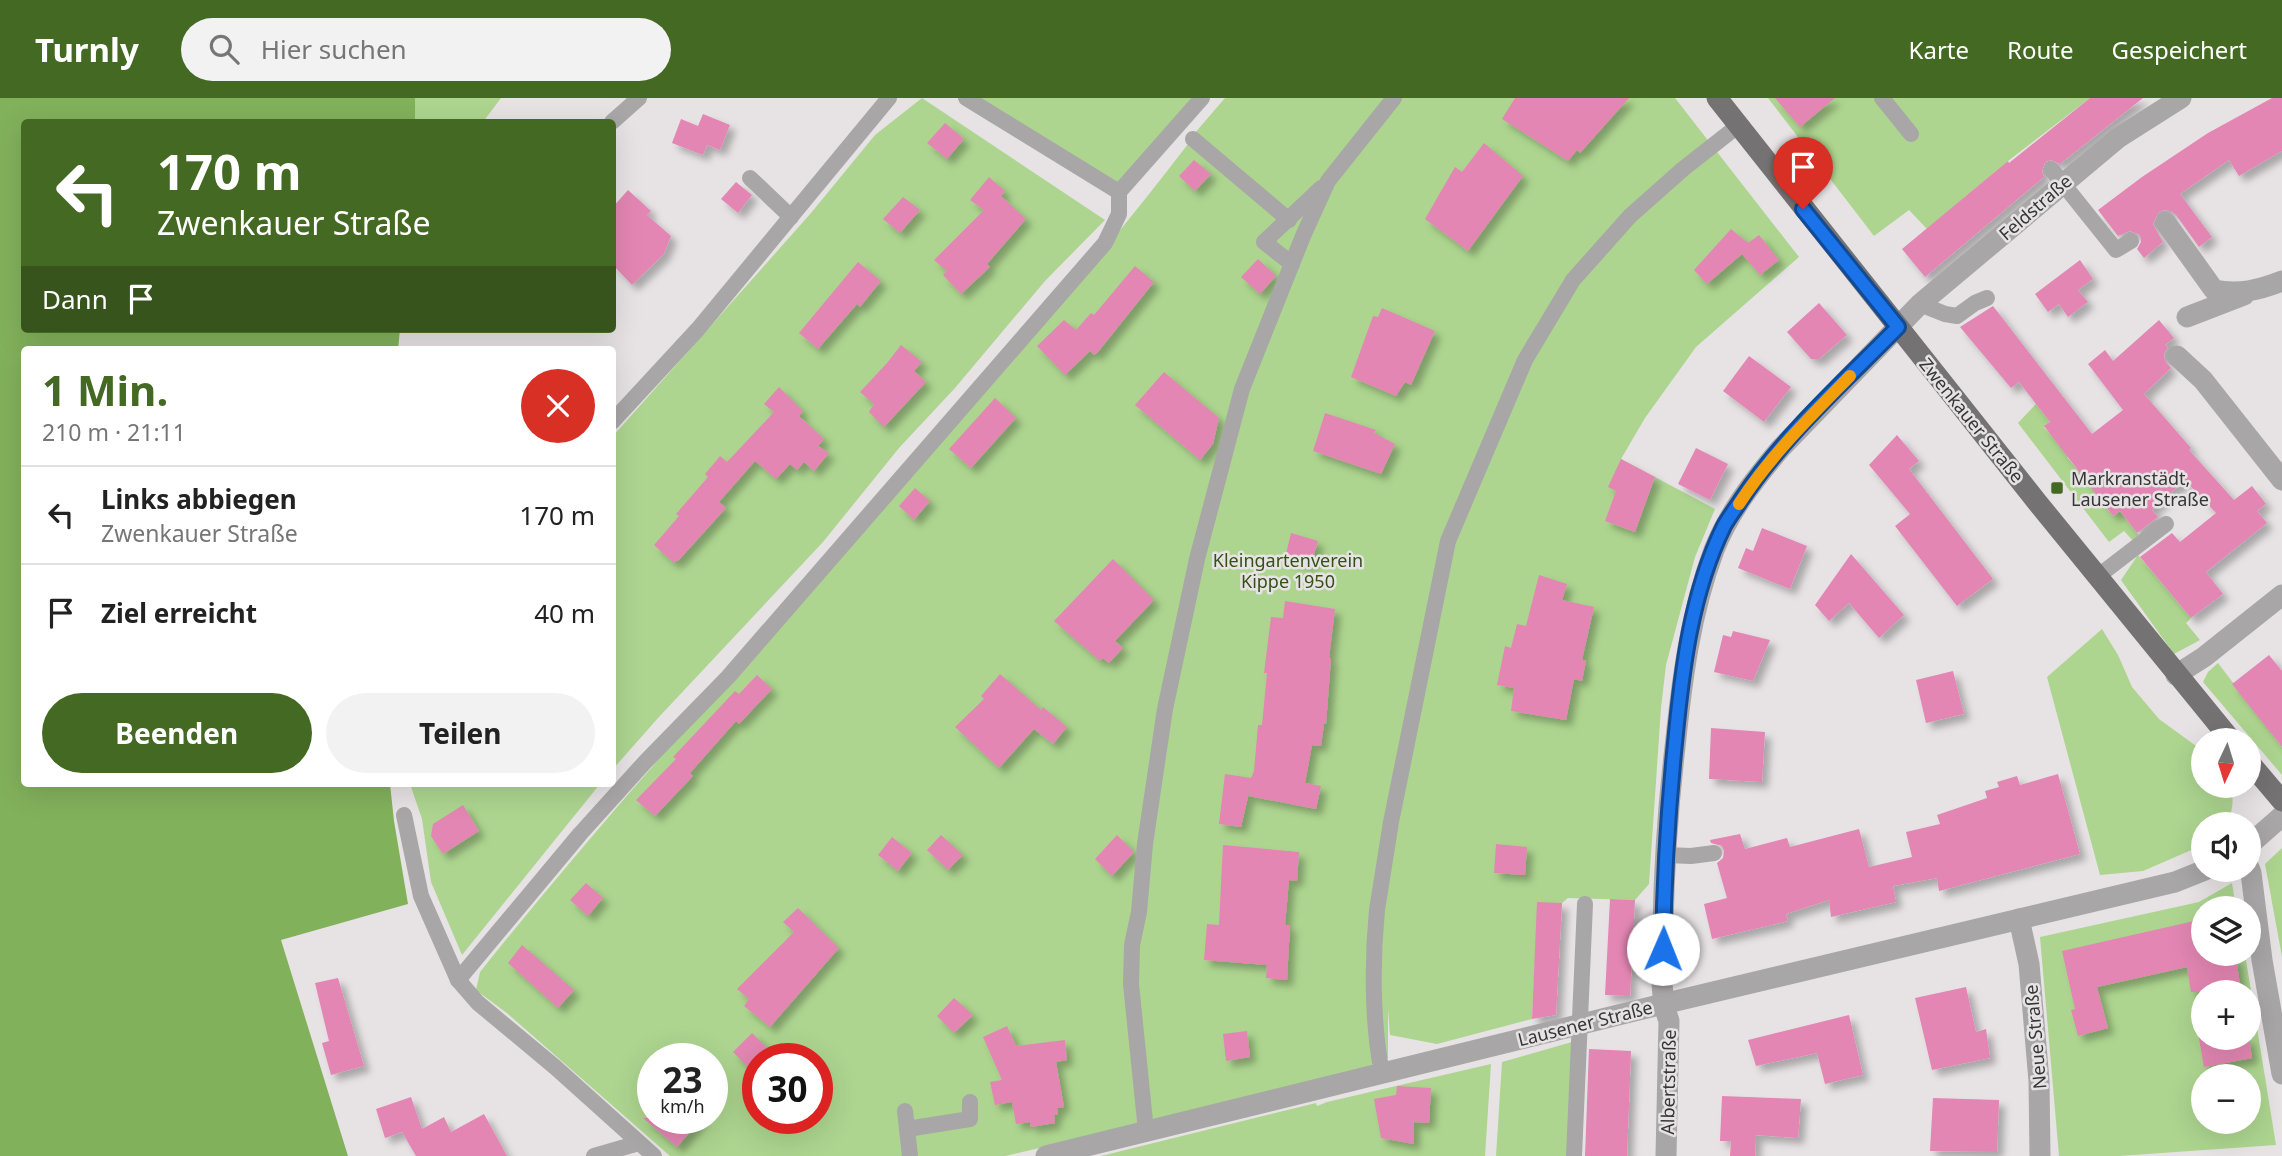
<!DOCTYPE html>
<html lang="de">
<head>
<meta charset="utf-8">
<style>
  body { margin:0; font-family:"Noto Sans",sans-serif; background:#f2f2f2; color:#222; height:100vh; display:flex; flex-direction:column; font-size:26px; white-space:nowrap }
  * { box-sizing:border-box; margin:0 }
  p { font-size:23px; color:#767676 }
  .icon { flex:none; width:38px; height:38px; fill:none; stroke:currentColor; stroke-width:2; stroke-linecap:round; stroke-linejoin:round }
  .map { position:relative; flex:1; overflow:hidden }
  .side { position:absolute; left:21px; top:248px; width:595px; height:441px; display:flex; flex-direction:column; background:#fff; border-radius:7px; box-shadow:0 7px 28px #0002 }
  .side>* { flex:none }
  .guide { position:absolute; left:21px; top:21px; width:595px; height:214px; border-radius:7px; box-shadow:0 7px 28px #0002; background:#446922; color:#fff; overflow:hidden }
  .needle { width:46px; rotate:184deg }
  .tools { position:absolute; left:2191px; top:630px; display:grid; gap:14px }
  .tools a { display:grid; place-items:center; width:70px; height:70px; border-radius:50%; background:#fff; box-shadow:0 7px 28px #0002; font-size:35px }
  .speed { position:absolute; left:637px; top:945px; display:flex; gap:14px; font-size:35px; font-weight:700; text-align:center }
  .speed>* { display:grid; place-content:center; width:91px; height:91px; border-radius:50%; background:#fff; box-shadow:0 7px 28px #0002; line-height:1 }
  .speed small { font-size:18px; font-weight:400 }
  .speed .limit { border:10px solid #d22; background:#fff; color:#111 }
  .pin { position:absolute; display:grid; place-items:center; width:60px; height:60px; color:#fff; margin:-72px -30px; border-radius:50% 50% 50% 0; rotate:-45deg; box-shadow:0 0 7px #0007 }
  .pin .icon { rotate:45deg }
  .me { position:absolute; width:77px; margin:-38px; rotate:1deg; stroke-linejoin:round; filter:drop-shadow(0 0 5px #0008) }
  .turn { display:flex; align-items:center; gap:24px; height:147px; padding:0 21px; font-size:32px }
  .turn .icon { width:91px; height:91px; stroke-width:2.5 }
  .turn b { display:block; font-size:49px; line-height:60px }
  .then { display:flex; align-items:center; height:66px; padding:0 21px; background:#0003; gap:14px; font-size:26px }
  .round { display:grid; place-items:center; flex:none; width:74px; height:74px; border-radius:37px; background:#f2f2f2 }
  .summary { display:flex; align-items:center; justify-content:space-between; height:119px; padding:0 21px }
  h1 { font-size:42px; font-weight:700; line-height:52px; color:#446922 }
  .button { display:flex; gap:14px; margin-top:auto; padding:14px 21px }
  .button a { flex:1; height:80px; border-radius:42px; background:#446922; color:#fff; font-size:28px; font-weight:700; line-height:80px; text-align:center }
  .button a+a { background:#f2f2f2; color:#222 }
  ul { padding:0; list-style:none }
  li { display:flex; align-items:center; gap:21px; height:98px; padding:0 21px; border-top:2px solid #e0e0e0 }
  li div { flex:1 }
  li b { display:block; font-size:26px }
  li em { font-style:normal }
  header { display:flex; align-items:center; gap:42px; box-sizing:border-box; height:98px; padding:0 35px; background:#446922; color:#fff }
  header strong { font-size:33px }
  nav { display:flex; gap:38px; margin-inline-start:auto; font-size:24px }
  .search { width:490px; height:63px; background:#f2f2f2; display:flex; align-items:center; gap:18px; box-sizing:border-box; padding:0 24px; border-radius:38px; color:#767676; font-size:26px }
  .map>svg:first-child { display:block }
  .green { fill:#add58f; fill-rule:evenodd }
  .forest { fill:#82b15b }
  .building { fill:#e386b3; filter:url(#shadow) }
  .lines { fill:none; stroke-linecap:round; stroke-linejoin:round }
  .lane { stroke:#a8a6a7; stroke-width:16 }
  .street { stroke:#a8a6a7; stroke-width:21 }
  .primary { stroke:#757273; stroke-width:21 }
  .route-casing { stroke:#114b97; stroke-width:18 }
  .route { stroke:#1a73e8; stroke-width:12 }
  .slow { stroke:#f59e0b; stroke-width:12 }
  .poi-dot { fill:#446922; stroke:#e7e3e5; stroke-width:2.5 }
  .labels { text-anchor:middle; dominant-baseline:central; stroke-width:5; stroke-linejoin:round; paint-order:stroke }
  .street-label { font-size:18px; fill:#373636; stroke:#e7e3e5 }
  .poi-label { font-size:18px; fill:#373636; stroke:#e7e3e5; text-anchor:start }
  .park-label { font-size:18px; fill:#335115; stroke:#e7e3e5 }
</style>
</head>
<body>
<header>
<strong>Turnly</strong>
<div class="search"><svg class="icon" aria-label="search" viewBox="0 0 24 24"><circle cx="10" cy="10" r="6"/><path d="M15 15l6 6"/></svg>Hier suchen</div>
<nav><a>Karte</a><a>Route</a><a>Gespeichert</a></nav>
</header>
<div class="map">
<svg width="2282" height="1058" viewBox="0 0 2282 1058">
  <defs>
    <filter id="shadow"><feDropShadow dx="6" dy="6" stdDeviation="3.5" flood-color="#0004"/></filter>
  </defs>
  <rect width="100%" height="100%" fill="#e7e3e5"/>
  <g class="green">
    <path d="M415,0H501L483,24H415Z"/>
    <path d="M922,0L1105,122L1045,183L955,290L899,350L823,444L658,620L613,671V338L811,115L875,37Z"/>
    <path d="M970,0H1202L1119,94Z"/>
    <path d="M1225,0H1675L1799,159L1696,249L1645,320L1621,361L1715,411L1695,459L1666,567L1661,610L1649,786L1635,802L1568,800L1562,805H1538L1532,921L1437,946L1390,937L1388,911V960L1372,965V973L1005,1058H670L508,916L476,892L480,874C709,587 972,329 1195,37L1194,36ZM653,961H712V1020H653ZM758,961H817V1020H758Z"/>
    <path d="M1768,0H2090L2008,63L1927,131L1909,112L1874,138Z"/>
    <path d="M2036,306L2050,324L2044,329L2053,339L2059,335L2073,354L2067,359L2083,379L2090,374L2105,408L2113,418L2120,413L2140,439L2134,444L2124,433L2109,444L2018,325Z"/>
    <path d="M2138,457L2191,520L2186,525L2200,542L2174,556L2121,482Z"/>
    <path d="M2102,531L2118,557L2132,589L2159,621L2203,653V688H2231C2234,701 2233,715 2226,726H2203V747L2143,773L2100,777L2047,579Z"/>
    <path d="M2218,565L2282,649V677L2203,584L2208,574Z"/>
    <path d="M410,686H600L462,857L431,784L422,721Z"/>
    <path d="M2282,750V859L2265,766Z"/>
    <path d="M2232,785L2236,810H2203V856H2245L2276,1047L2119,1058H2059L2040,839L2199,804ZM2203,894H2249V940H2203ZM2203,978H2249V1024H2203Z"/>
    <path d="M1579,942L1574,1058H1496L1502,964Z"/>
    <path d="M1491,966L1485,1058H1101L1316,1005L1317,1008L1327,1004Z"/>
  </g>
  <path class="forest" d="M0,0H415V24H24V231H400L398,252H24V686H390L394,723L408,806L281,842L348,1058H0Z"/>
  <g class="building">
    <path d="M1515,0H1629L1580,55L1577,52L1568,63L1502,21Z"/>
    <path d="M1775,0H1835L1800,29Z"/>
    <path d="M2090,0H2143L2060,66L2051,62L2045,64L2042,73L2044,79L1925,179L1902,151L2008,63L2009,65Z"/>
    <path d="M2272,0H2282V53L2239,78L2229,62L2180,96L2212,139L2199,149L2176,117L2171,113L2164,112L2158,115L2153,126L2163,144L2144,160L2137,151L2141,144L2140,137L2130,133L2118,138L2098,112L2142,79L2208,35Z"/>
    <path d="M703,16L730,27L720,52L707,47L703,57L672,45L681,21L698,28Z"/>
    <path d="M945,25L964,41L947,61L927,45Z"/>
    <path d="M1484,45L1523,78L1468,153L1425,121L1455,69L1462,74Z"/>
    <path d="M1194,62L1211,76L1195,93L1179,78Z"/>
    <path d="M989,79L1005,93L1001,98L1026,121L987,166L990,169L961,196L943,177L947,173L934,162L984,112L970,102Z"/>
    <path d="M736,84L752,97L738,115L721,101Z"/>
    <path d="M628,92L651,113L647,117L671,138L664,156L632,187L612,166V110Z"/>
    <path d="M903,99L920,112L900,135L883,121Z"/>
    <path d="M1731,131L1748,145L1759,137L1779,162L1760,177L1742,156L1707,186L1694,172Z"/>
    <path d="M1258,161L1276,178L1260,196L1241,179Z"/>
    <path d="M2080,162L2093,181L2078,192L2088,204L2068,219L2059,206L2048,214L2035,196Z"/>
    <path d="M858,164L881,183L860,209L857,206L818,251L799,235Z"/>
    <path d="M1135,168L1154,184L1098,254L1094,257L1090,253L1065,277L1037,248L1064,222L1076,232L1091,215L1094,217Z"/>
    <path d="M1819,205L1847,237L1819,261H1811L1787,234Z"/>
    <path d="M1993,208L2092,336L2123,312L2088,266L2105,252L2113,263L2159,222L2174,240L2165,247L2168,249L2164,256L2165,263L2171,270L2144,296L2191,350L2189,352L2234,402L2252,388L2266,406L2257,413L2267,425L2206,474L2223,496L2191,520L2140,459L2172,435L2180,444L2216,415L2185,382L2152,412L2158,419L2137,435L2120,413L2113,418L2044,328L2050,324L2019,284L2011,290L1960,229Z"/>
    <path d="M1382,210L1435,233L1411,287L1405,284L1396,298L1351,279L1373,218L1378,219Z"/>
    <path d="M901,247L922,264L914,273L926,284L884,329L869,314L874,306L860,294L887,265Z"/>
    <path d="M1749,258L1791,289L1764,324L1723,293Z"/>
    <path d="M1164,274L1219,320L1213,346L1200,362L1135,307Z"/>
    <path d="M779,289L803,313L799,318L824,341L818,348L829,355L814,373L804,364L797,372L790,366L776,381L755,363L719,404L726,410L678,463L677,462L674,465L654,447L679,418L676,416L708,379L705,376L720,358L727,364L774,314L764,306Z"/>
    <path d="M995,300L1016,320L971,370L949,351Z"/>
    <path d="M1325,315L1376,332L1374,335L1395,346L1381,376L1313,353Z"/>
    <path d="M1897,337L1919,363L1909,371L1993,481L1957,508L1895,428L1910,416L1869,367Z"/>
    <path d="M1696,350L1728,366L1710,402L1678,386Z"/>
    <path d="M1621,361L1655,379L1635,434L1605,423L1616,393L1608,389Z"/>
    <path d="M915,390L930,403L914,422L899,408Z"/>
    <path d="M1762,430L1807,448L1790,491L1738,470L1746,450L1753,453Z"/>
    <path d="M1291,435L1318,443L1311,467L1285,460Z"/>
    <path d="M1851,456L1904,517L1879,540L1849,505L1829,523L1815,507Z"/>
    <path d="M1113,461L1154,502L1115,543L1123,550L1109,565L1103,560L1100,563L1054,523Z"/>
    <path d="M1539,477L1567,486L1562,502L1594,509L1582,562L1586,563L1582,583L1574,581L1566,622L1511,613L1514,590L1497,587L1505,548L1511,550L1517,526L1526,528Z"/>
    <path d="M1285,503L1335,511L1329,560H1331L1326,626H1324L1321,648L1312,647L1305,685L1321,688L1316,711L1249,698L1251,686L1241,729L1219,726L1225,676L1251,680L1254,673L1258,627H1262L1267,575H1264L1271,519L1283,520Z"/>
    <path d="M1733,533L1770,542L1753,583L1714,574L1723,537L1731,539Z"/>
    <path d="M2269,557L2282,573V649L2232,586Z"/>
    <path d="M1953,573L1964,616L1926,625L1916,582Z"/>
    <path d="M1000,576L1041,612L1043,609L1067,629L1053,646L1034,631L999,670L955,629L984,601L981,598Z"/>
    <path d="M757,577L772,591L739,626L736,623L690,675L693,678L655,718L636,702L676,661L673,659L735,593L739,596Z"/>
    <path d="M1711,630L1765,634L1762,684L1709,681Z"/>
    <path d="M2058,676L2080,756L1939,793L1937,780L1893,788L1896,804L1831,819L1829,802L1786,816L1788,823L1712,841L1704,806L1727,800L1717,765L1723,760L1724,753L1722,748L1711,745L1710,742L1740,736L1745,751L1787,740L1790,749L1859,731L1869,769L1912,759L1906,734L1940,726L1937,717L1987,700L1985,693L1999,689L1997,684L2017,678L2020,687Z"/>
    <path d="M463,707L479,733L443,756L431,738L433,726Z"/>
    <path d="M941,737L963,757L948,772L927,752Z"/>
    <path d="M1117,737L1134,754L1112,778L1095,761Z"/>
    <path d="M892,739L912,755L898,773L878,757Z"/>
    <path d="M1496,746L1527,749L1525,777L1494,775Z"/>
    <path d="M1223,747L1299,754L1297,783L1289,782L1285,827H1290L1287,882L1266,880L1267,867L1204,862L1207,826L1219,827Z"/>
    <path d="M586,785L603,800L588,818L570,802Z"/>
    <path d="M1610,801L1635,802L1630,898L1605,897Z"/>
    <path d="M1537,804L1562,805L1556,917L1532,921Z"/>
    <path d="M798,810L839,850L770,929L744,908L749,901L737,891L794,834L783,824Z"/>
    <path d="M2203,821V856H2212L2214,861L2236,859L2241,894H2191L2187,869L2097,889L2108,930L2078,938L2071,912L2075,911L2062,853Z"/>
    <path d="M522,847L574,892L558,910L508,865Z"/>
    <path d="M338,880L364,968L331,977L322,945L329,943L315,885Z"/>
    <path d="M1966,889L1976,934L1986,931L1990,960L1932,972L1915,900Z"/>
    <path d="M954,900L973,917L954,935L937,918Z"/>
    <path d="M1849,917L1863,977L1825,986L1817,955L1756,968L1748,942Z"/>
    <path d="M1007,928L1016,948L1065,942L1067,962L1056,964L1064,1009L1057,1010L1058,1016L1054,1017L1055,1025L1031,1029L1030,1024L1016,1026L1012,1004L995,1007L990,984L1002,982L983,939Z"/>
    <path d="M1247,933L1250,959L1226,963L1223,936Z"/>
    <path d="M752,935L767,950L748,969L733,954Z"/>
    <path d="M2199,940H2249L2252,960L2204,969Z"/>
    <path d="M1589,951L1631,953L1627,1058H1585Z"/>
    <path d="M1397,988L1431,990L1429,1025L1414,1024V1046L1381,1040L1374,1001L1396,997Z"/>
    <path d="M1722,998L1801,1001L1798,1040L1756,1037L1755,1058H1730L1731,1043H1720Z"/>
    <path d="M411,999L422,1031L444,1019L451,1034L484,1016L507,1058H416L402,1034L385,1040L376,1011Z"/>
    <path d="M1933,1000L1999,1002L1997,1054L1930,1053Z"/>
    <path d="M643,1020H702L677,1049Z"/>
  </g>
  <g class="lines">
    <g class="lane">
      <path d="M966,0L1119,94L1202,0"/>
      <path d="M1882,0L1911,36"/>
      <path d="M612,24L639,0"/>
      <path d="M1193,41L1289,122"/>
      <path d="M2052,72L2116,152L2131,143"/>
      <path d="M750,80L791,119"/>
      <path d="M1292,166L1264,144L1321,90"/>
      <path d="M1920,206L1945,216L1957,218L1975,205L1987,200"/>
      <path d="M612,324L698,231L889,0"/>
      <path d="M2097,479L2166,426"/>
      <path d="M404,717L421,798L458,882L478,905L555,969L654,1058"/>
      <path d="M1665,757L1691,758L1714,755"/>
      <path d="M458,882L580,736L646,663L728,579L1105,145L1119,116V94"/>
      <path d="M1382,975C1372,926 1372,862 1377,812L1391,724L1448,443L1525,262L1573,182L1630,118L1683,71L1739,27"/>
      <path d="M905,1013L910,1058"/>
      <path d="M907,1031L970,1021V1004"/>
      <path d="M1146,1033L1131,886L1132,847L1139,814L1145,746L1165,611L1197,461L1242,291L1303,138L1328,83L1394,0"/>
      <path d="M594,1058L639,1045"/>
      <path d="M1574,1058L1585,806"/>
    </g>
    <g class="street">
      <path d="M2166,125L2214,192C2239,197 2259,192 2282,183"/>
      <path d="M2187,219L2244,197"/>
      <path d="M2177,258L2203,282L2282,382"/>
      <path d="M2176,577L2204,559L2282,497"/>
      <path d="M2249,747L2282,718"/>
      <path d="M2249,770L2251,775L2262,862L2282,976"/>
      <path d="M2019,821L2029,866L2039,983L2040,1058"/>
      <path d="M1046,1058L1663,906L2175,784L2205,772"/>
      <path d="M1666,1058L1669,923C1658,894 1663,860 1663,829C1664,769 1668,709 1675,649C1682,582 1690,516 1714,452C1729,414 1754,382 1780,351L1920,206L2118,40L2181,0"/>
    </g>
    <g class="primary">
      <path d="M1717,0L2037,404L2231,642"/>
      <path d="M2249,664L2282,703"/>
    </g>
  </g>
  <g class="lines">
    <g class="route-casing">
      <path id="route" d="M1663,851C1664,782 1668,714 1675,645C1682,572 1691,495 1724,428C1729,419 1736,410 1741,402C1784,337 1844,284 1898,229L1803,111"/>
    </g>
    <use href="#route" class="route"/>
    <path class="slow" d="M1739,406C1770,358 1810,319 1850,278"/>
  </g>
  <rect class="poi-dot" x="2050" y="383" width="14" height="14" rx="3.5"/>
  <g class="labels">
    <g class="street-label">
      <text transform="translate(2035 109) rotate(-41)">Feldstraße</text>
      <text transform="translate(1972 322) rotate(51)">Zwenkauer Straße</text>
      <text transform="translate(1585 925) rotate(-14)">Lausener Straße</text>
      <text transform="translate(2035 939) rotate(-95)">Neue Straße</text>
      <text transform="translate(1668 984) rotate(-89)">Albertstraße</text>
    </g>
    <g class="poi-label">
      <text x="2071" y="380">Markranstädt,<tspan x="2071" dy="21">Lausener Straße</tspan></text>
    </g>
    <g class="park-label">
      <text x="1288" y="462">Kleingartenverein<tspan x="1288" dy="21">Kippe 1950</tspan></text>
    </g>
  </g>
</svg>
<div class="tools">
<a><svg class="needle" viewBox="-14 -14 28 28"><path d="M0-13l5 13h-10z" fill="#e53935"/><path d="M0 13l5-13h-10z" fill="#767676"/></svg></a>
<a><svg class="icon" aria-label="sound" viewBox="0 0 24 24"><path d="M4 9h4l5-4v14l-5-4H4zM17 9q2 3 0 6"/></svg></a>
<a><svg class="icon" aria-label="layers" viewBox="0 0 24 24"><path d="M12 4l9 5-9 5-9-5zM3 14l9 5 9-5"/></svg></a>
<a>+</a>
<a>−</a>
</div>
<div class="speed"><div>23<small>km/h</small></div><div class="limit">30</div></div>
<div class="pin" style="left:1803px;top:111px;background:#d93025"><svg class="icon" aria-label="arrive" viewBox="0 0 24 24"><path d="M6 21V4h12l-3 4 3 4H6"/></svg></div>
<svg class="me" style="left:1663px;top:851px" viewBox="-20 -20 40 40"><circle r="19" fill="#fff"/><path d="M0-13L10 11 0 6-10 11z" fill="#1a73e8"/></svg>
<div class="guide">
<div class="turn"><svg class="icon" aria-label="left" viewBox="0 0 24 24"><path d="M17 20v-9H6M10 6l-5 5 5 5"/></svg><div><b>170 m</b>Zwenkauer Straße</div></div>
<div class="then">Dann<svg class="icon" aria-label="arrive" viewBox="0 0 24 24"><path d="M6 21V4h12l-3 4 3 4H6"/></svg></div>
</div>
<section class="side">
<div class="summary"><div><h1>1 Min.</h1><p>210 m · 21:11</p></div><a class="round" style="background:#d93025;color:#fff"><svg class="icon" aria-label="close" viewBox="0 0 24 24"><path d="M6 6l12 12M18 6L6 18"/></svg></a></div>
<ul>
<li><svg class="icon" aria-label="left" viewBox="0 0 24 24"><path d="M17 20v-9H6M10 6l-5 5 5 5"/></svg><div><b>Links abbiegen</b><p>Zwenkauer Straße</p></div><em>170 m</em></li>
<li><svg class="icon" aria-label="arrive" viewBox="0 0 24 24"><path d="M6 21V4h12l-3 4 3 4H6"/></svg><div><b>Ziel erreicht</b></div><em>40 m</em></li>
</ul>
<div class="button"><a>Beenden</a><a>Teilen</a></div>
</section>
</div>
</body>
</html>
